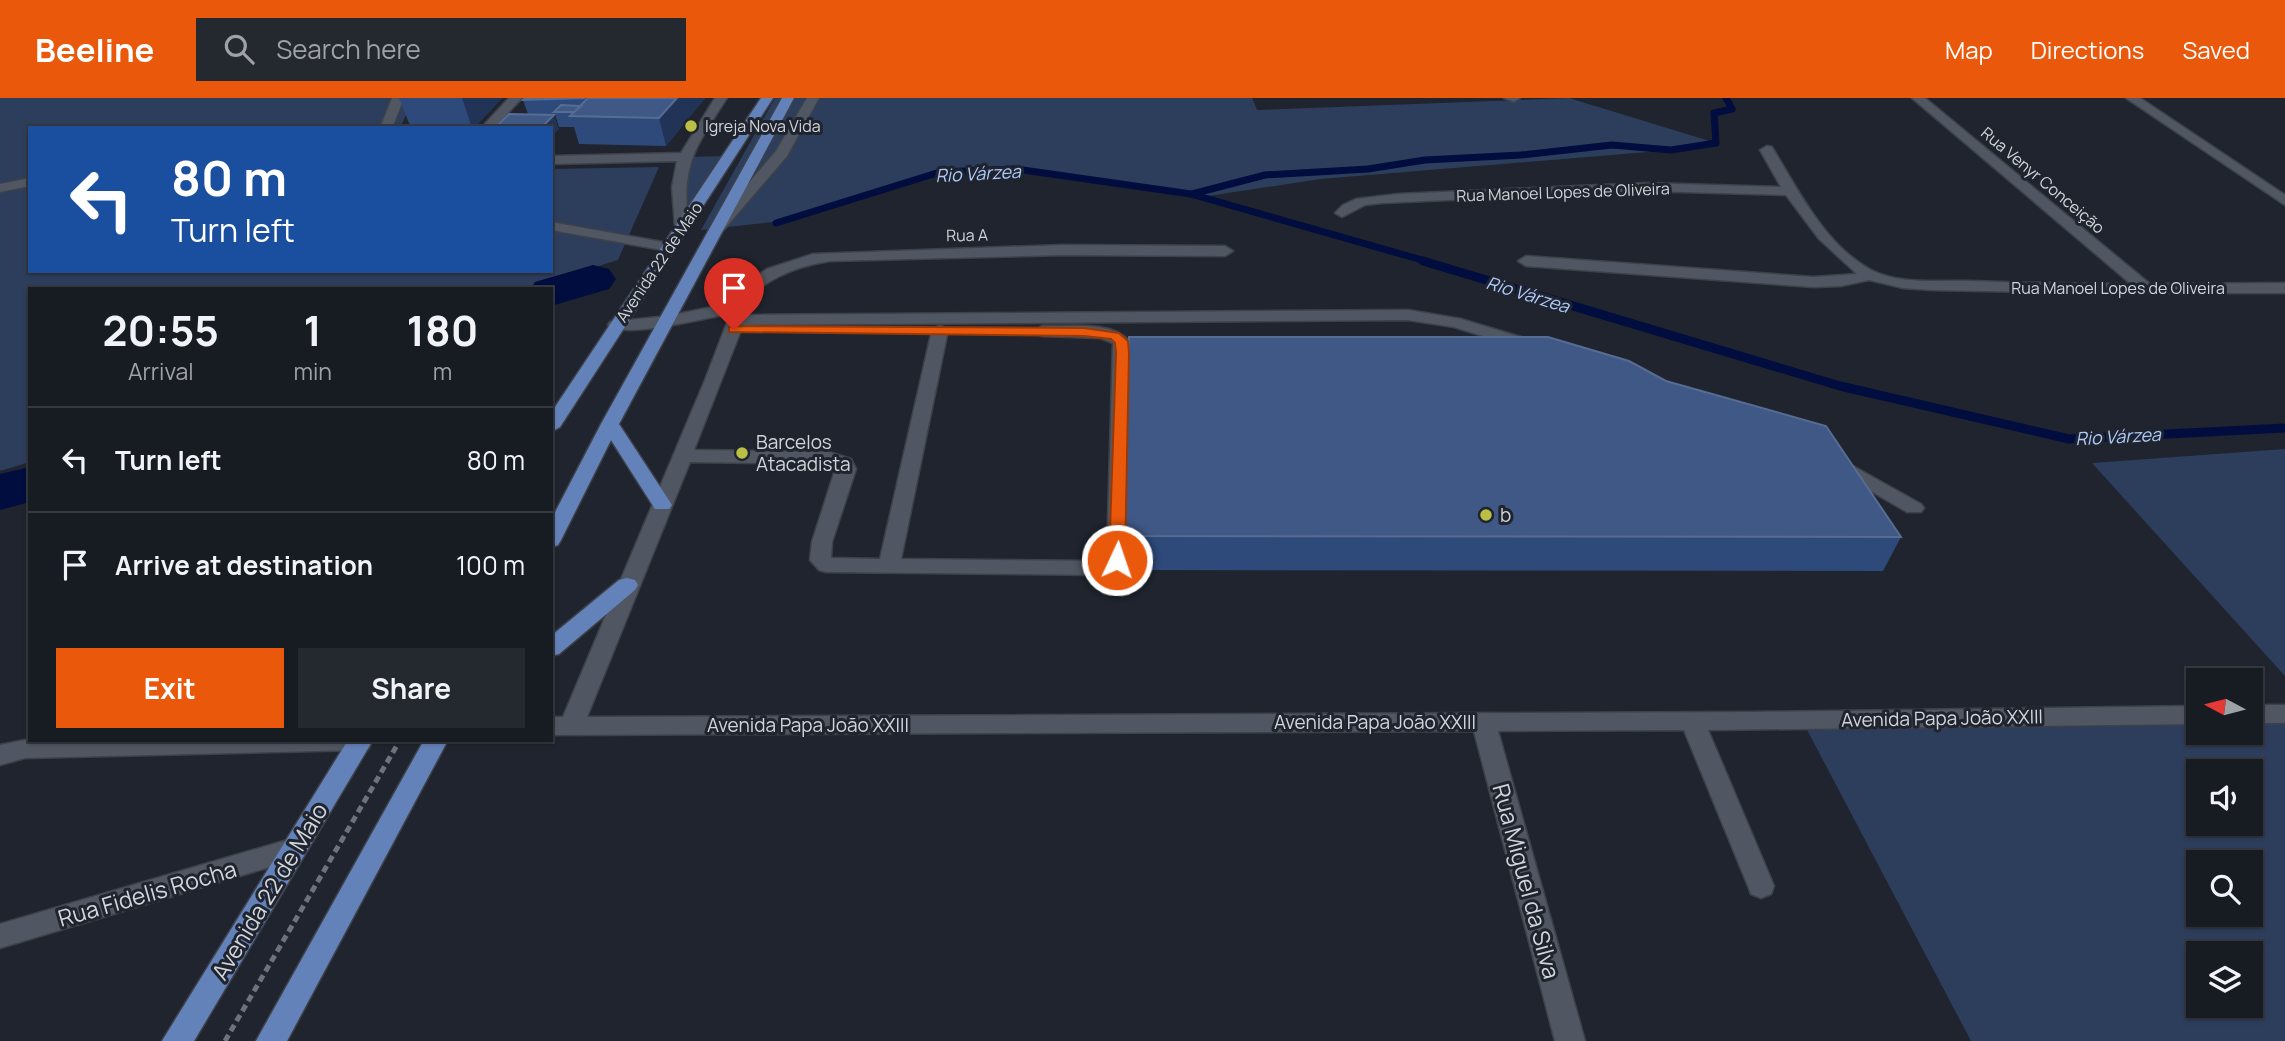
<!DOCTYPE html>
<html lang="en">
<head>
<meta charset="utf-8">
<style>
  body { margin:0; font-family:Manrope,sans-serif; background:#24282f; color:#f1f3f6; height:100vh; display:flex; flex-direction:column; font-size:26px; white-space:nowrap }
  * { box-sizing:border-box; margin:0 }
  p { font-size:23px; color:#9ea1a5 }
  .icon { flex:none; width:38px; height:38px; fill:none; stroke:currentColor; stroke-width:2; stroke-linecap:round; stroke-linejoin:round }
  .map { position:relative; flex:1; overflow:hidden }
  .drawer { position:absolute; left:28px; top:189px; width:525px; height:455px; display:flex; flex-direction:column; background:#171b22; border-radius:0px; box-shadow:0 2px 5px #0004,0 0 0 2px #363940 }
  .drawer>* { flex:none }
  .hud { position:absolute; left:28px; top:28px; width:525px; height:147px; border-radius:0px; box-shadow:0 2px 5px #0004,0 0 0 2px #363940; background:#1a4fa0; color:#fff; overflow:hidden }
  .needle { width:46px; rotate:277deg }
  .fabs { position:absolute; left:2186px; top:570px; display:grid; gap:14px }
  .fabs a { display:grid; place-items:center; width:77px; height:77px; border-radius:0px; background:#171b22; box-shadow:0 2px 5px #0004,0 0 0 2px #363940; font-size:35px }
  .pin { position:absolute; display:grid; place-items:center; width:60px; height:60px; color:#fff; margin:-72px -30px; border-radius:50% 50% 50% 0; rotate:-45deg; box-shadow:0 0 7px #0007 }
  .pin .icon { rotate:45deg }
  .me { position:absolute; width:77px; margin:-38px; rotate:3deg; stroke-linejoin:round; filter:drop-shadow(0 0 5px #0008) }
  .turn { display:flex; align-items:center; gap:24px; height:147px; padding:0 28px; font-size:32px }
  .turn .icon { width:91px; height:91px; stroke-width:2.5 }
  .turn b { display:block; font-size:49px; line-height:60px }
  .eta { display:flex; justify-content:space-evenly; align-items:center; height:119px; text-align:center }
  .eta b { font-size:42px; font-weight:700; line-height:49px }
  .primary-button { display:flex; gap:14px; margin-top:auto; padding:14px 28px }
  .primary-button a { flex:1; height:80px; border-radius:0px; background:#ea580c; color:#fff; font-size:28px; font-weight:700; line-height:80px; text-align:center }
  .primary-button a+a { background:#24282f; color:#f1f3f6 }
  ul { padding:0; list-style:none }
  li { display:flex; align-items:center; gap:21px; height:105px; padding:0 28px; border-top:2px solid #363940 }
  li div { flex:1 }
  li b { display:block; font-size:26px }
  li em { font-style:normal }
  header { display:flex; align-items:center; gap:42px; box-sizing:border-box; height:98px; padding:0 35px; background:#ea580c; color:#fff }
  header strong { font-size:33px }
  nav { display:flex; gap:38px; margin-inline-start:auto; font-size:24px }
  .search { width:490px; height:63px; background:#24282f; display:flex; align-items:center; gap:18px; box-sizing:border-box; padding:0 24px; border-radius:0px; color:#9ea1a5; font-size:26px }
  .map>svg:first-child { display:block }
  .green { fill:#2d3e5d; fill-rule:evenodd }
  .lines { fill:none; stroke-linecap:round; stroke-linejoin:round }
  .stream-far1 { stroke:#000d3e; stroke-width:7 }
  .stream { stroke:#000d3e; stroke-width:9 }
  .river { fill:#000d3e; fill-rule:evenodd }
  .minor-casing { stroke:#3d4149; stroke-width:3 }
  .major-casing { stroke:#3d4149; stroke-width:3 }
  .path { stroke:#6e737b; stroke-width:5; stroke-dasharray:7 4.5; stroke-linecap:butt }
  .minor { fill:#515762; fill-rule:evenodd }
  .major { fill:#6482ba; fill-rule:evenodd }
  .wall { fill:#2e4a7b }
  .shaded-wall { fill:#213458 }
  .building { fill:#405886; stroke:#566c93; stroke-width:2 }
  .route { fill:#ea580c; stroke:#983908; stroke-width:2 }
  .poi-dot { fill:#bbc045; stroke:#1f242e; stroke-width:2.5 }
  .labels { text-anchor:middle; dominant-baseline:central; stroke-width:6; stroke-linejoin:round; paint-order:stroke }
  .far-poi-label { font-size:16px; fill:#d1d5db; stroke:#1f242e; text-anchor:start }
  .far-street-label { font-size:16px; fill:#d1d5db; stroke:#1f242e }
  .far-water-label { font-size:18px; font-style:italic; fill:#adc9fb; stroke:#1f242e }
  .poi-label { font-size:19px; fill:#d1d5db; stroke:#1f242e; text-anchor:start }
  .street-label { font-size:19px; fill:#d1d5db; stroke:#1f242e }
  .near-street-label { font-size:23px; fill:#d1d5db; stroke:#1f242e }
</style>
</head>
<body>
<header>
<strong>Beeline</strong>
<div class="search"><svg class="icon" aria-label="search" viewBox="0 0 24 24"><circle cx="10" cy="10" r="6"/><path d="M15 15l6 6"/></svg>Search here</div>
<nav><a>Map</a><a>Directions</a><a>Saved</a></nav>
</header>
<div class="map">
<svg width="2285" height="943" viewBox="0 0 2285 943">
  <rect width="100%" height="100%" fill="#1f242e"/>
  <g class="green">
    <path d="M0,0H414L400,30H30V173H551V71L659,69L618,162L525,191H30V364L0,373Z"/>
    <path d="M775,0H1252L1257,12L1569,0L1716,45L1696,50L1321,81L1208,98L1016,71L941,74L781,123L701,132Z"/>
    <path d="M728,58L682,120L683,59Z"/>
    <path d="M2285,351V578L2092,365Z"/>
    <path d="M2285,617V943H1971L1805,628L2198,619V635H2250L2251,618ZM2198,674H2250V726H2198ZM2198,765H2250V817H2198ZM2198,856H2250V908H2198Z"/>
  </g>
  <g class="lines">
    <g class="stream-far1">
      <path d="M1192,96L1265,77L1368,71L1425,62L1521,57L1612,47L1671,52L1716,45L1714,15L1732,11L1726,0"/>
      <path d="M776,125L940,74L1016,71L1191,96L1429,164"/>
    </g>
    <path class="stream" d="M1423,163L1840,288L2069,341L2285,330"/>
    <g class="river">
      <path d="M593,167L609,171L616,181L609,191L551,208V191H530L535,184Z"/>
      <path d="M30,369V404L0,412V376Z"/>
    </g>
    <g class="minor-casing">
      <g id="minor">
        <path d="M392,0H404L392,30H380Z"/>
        <path d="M509,0H522L494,30H481Z"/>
        <path d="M715,0H727C695,49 680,68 689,129L687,132L682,133L675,129L672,89L677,63L551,66V58L681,55Z"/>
        <path d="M807,0H819L787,58L721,135H711L709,132L711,129L776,53Z"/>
        <path d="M1504,0H1520L1514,4Z"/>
        <path d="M1912,0H1925L2150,186L2285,185V195H2089L1931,192L1903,190L1869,182L1841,188L1813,189L1526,168L1518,163L1526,158L1813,179L1857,176L1819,141L1786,97L1647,93L1382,105L1365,107L1342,119L1335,115L1343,107L1356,101L1398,96L1647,85L1781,89L1760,52L1767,48L1772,49C1798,92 1825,147 1871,172C1900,187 1940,182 1971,183C2024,185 2077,186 2131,186Z"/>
        <path d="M2126,0H2140L2285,97V107Z"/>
        <path d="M30,80V88L0,94V86Z"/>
        <path d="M551,124L668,145L675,149L668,153L551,132Z"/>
        <path d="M1062,147L1225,148L1233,153L1225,158L1062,157L830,163C791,169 763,183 736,211L741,217L1408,212L1461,221L1537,244L1539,248L1531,253L1454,229L1408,222L743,227L694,352L829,354L851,361L856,371L832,444L831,460L880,461L932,232L940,227L948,232L901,461L1102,463L1107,459L1113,245L1100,240L1042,238L1034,233L1042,228C1068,229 1111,222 1129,243L1127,462L1114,475L1107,477L826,474L819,472L810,462L812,444L836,369L827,366L690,364L587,619L1751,614L2198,608V626L1708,632L1774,788L1771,796L1761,800L1751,796L1748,788L1684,632L1498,633L1585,943H1555L1474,633L551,637V619H563L705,282L728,222L723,217C702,221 622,241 608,227L610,224L668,218L722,207L744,186L767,171L813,156Z"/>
        <path d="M1835,358L1921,406L1924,410L1921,414H1907L1828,368L1826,364Z"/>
        <rect x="2250" y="607" width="35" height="18"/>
        <path d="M30,641V642L372,643L369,650L360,652L25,660L0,667V647Z"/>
        <path d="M294,740L303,743L307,751L303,759L0,850V826Z"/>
      </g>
    </g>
    <g class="major-casing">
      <g id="major">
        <path d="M761,0H773L560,329L551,334V315Z"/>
        <path d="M782,0H794L619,326L672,407L669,411H655L611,342L561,442L558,447L551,449V422L601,326Z"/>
        <path d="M627,480L635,482L638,487L635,492L559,556L551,558V538L619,482Z"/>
        <path d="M348,642H373L194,943H162Z"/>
        <path d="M424,642H448L287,943H256Z"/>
      </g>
    </g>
    <path class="path" d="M225,943L400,642"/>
    <use href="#minor" class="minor"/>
    <use href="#major" class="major"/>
  </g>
  <g class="wall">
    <path d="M399,0H502L474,30H411Z"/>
    <path d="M525,0H705L666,48L579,46L574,29H559L555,16H539L559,31L551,30H498L497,28L528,16L523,2Z"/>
    <path d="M1124,438L1901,439L1883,473L1124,472Z"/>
  </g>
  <g class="shaded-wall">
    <path d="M462,0H502L474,30H472Z"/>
    <path d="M677,0H705L666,48L659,20Z"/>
    <path d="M554,17L559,31L551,40V30H544L543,28Z"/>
  </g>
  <g class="building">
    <path d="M525,0H585L523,2Z"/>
    <path d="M588,0H677L659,20L570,18Z"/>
    <path d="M561,7L581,8L574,14H554Z"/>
    <path d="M509,16L554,17L543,28H497Z"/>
    <path d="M1129,239H1548L1629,263L1666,283L1826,328L1901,439L1124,438Z"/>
  </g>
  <path class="route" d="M734,228L1084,230L1119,235L1128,243L1129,255L1125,462L1117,467L1109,462L1116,255L1115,245L1111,241L1084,238L729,234V229Z"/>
  <g class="poi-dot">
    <circle cx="691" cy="28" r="7"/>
    <circle cx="742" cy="355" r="7"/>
    <circle cx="1486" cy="417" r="7"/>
  </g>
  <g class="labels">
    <g class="far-poi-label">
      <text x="705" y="28">Igreja Nova Vida</text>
    </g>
    <g class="far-street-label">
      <text transform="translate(2043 82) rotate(40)">Rua Venyr Conceição</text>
      <text transform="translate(1563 94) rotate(-2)">Rua Manoel Lopes de Oliveira</text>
      <text transform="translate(967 137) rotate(-1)">Rua A</text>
      <text transform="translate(659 164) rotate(-56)">Avenida 22 de Maio</text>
      <text x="2118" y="190">Rua Manoel Lopes de Oliveira</text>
    </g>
    <g class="far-water-label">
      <text transform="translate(978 75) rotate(-3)">Rio Várzea</text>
      <text transform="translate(1528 196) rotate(17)">Rio Várzea</text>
      <text transform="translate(2118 338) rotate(-3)">Rio Várzea</text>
    </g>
    <g class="poi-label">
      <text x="756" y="344">Barcelos<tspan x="756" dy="22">Atacadista</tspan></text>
      <text x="1500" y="417">b</text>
    </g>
    <g class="street-label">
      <text transform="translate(1942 620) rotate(-1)">Avenida Papa João XXIII</text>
      <text x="1375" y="624">Avenida Papa João XXIII</text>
      <text x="808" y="627">Avenida Papa João XXIII</text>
    </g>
    <g class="near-street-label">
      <text transform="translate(1527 783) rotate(75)">Rua Miguel da Silva</text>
      <text transform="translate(269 793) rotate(-59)">Avenida 22 de Maio</text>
      <text transform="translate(147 795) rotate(-16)">Rua Fidelis Rocha</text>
    </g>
  </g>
</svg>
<div class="fabs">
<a><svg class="needle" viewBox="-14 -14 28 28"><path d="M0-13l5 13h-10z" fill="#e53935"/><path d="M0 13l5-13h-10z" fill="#9ea1a5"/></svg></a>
<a><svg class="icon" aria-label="sound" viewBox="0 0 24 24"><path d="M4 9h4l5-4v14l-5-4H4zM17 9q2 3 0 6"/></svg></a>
<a><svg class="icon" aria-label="search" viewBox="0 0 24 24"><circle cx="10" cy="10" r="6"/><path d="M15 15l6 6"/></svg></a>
<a><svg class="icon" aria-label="layers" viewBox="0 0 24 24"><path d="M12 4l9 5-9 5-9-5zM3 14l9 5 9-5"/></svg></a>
</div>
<div class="pin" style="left:734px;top:232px;background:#d93025"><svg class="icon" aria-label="arrive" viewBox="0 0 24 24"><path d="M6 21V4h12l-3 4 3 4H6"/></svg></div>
<svg class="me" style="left:1117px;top:462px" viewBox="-20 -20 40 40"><circle r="17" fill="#ea580c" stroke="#fff" stroke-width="3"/><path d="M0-11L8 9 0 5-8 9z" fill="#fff"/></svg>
<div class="hud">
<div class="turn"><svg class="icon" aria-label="left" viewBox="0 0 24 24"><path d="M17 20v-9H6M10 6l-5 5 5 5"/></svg><div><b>80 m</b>Turn left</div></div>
</div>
<section class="drawer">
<div class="eta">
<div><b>20:55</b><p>Arrival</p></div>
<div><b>1</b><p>min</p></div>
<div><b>180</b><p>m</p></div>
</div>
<ul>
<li><svg class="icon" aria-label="left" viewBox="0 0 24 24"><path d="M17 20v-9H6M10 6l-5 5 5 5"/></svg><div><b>Turn left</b></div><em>80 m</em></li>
<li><svg class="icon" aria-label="arrive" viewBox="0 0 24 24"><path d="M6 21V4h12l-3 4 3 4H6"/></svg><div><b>Arrive at destination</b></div><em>100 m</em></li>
</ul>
<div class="primary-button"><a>Exit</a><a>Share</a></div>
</section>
</div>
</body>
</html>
